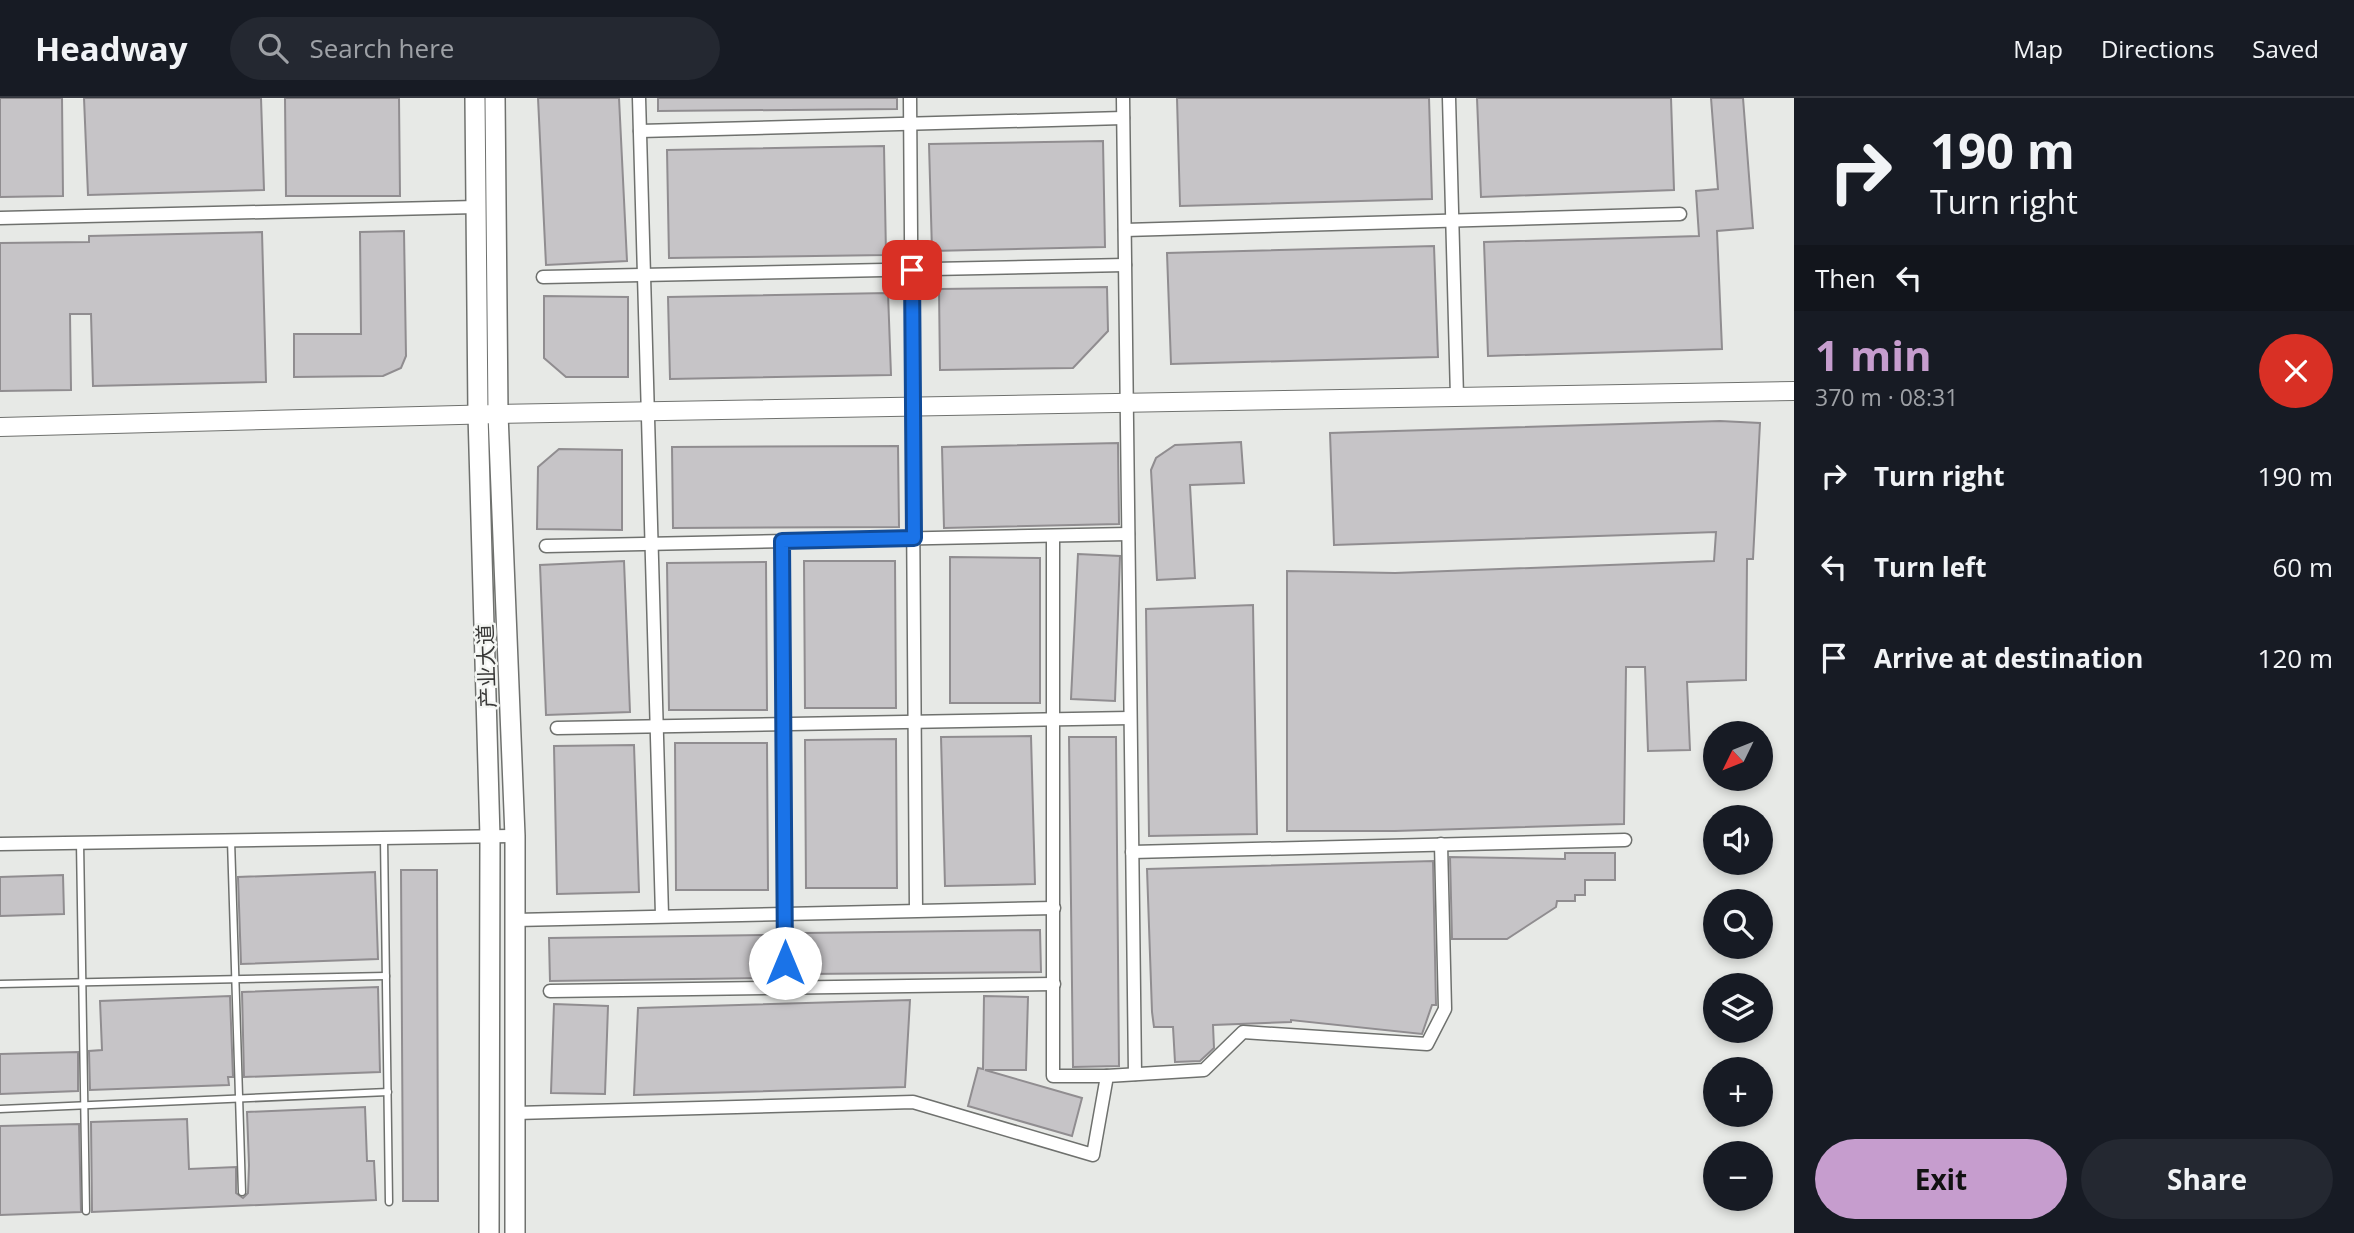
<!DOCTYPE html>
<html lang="en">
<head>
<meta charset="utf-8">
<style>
  body { margin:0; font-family:"Open Sans","Noto Sans SC",sans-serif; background:#242831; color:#f1f3f6; height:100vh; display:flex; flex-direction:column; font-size:26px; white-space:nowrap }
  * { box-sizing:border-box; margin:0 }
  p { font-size:23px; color:#9ea1a6 }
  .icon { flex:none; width:38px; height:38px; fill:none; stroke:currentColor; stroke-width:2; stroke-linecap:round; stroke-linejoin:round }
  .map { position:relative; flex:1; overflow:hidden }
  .panel { display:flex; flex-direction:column; background:#171b24; width:560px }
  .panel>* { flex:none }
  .banner { background:#171b24; color:#f1f3f6; overflow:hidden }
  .needle { width:46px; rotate:227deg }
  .fabs { position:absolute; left:1703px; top:623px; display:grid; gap:14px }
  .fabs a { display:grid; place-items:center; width:70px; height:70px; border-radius:50%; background:#171b24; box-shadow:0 4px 10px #0003; font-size:35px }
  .pin { position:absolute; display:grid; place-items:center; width:60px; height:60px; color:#fff; margin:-30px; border-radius:14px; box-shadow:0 4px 10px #0006 }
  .me { position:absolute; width:77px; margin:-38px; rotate:0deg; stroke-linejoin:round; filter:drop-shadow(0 0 5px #0008) }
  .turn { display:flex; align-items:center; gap:24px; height:147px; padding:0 21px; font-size:32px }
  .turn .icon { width:91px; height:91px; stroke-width:2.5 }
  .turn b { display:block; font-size:49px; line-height:60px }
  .then { display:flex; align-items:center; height:66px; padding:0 21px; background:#0003; gap:14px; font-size:26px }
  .round { display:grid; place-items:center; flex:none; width:74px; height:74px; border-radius:37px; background:#242831 }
  .summary { display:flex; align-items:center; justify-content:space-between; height:119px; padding:0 21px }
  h1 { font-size:42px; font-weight:700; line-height:52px; color:#c69dce }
  .action { display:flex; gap:14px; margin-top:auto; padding:14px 21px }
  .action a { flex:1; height:80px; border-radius:42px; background:#c69dce; color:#111; font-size:28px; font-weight:700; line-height:80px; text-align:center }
  .action a+a { background:#242831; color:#f1f3f6 }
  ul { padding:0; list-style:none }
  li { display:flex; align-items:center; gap:21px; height:91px; padding:0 21px }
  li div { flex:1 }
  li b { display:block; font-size:26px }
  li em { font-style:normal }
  header { display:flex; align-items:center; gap:42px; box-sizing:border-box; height:98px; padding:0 35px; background:#171b24; border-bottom:2px solid #363941 }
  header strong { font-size:33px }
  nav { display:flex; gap:38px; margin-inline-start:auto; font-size:24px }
  .search { width:490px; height:63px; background:#242831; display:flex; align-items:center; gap:18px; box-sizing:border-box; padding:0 24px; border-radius:38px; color:#9ea1a6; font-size:26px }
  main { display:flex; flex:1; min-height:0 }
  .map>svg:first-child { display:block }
  .building { fill:#c6c4c7; stroke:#908d90; stroke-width:2 }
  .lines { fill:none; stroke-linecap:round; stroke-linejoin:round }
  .lane-casing { stroke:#6f716e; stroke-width:9 }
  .street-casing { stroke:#6f716e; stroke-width:15 }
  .secondary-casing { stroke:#6f716e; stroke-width:20 }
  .primary-casing { stroke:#6f716e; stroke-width:22 }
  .lane { stroke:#fff; stroke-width:6 }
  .street { stroke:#fff; stroke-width:12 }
  .secondary { stroke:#fff; stroke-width:18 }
  .primary { stroke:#fff; stroke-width:19 }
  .route-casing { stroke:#114b97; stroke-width:18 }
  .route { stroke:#1a73e8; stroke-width:12 }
  .labels { text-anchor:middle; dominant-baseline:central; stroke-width:5; stroke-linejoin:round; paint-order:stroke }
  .street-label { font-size:21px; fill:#383837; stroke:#f4f6f3 }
</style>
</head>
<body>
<header>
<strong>Headway</strong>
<div class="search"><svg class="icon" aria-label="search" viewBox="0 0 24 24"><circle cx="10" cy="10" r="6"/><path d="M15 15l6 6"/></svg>Search here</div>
<nav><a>Map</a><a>Directions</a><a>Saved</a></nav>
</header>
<main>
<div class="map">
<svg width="1794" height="1135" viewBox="0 0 1794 1135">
  <rect width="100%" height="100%" fill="#e7e9e6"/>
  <g class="building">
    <path d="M0,0H62L63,98L0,99Z"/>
    <path d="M84,0H261L264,92L88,97Z"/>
    <path d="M285,0H399L400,98H286Z"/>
    <path d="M538,0H619L627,163L546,167Z"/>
    <path d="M658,0H897V11L658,13Z"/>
    <path d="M1177,0H1429L1432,101L1180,108Z"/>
    <path d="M1477,0H1671L1674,92L1481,99Z"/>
    <path d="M1711,0H1743L1753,130L1717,133L1722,251L1488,258L1484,144L1699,138L1696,93L1718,91Z"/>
    <path d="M1103,43L1105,149L932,153L929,46Z"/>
    <path d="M884,48L886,157L669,160L667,52Z"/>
    <path d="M404,133L406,258L401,270L383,278L294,279V236H361L360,134Z"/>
    <path d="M262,134L266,284L93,288L91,216H70L71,292L0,293V145L89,144V138Z"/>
    <path d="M1434,148L1438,259L1171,266L1167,155Z"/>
    <path d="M1107,189L1108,233L1073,270L940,272L939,191Z"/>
    <path d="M888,195L891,277L670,281L668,199Z"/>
    <path d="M544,198L628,199V279H566L544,260Z"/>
    <path d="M1720,323L1760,325L1753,461H1747L1746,582L1687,584L1690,652L1648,653L1645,569H1626L1624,726L1395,733H1287V473L1395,475L1714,463L1716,434L1334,447L1330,335Z"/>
    <path d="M1241,344L1244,385L1190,387L1195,480L1157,482L1151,372L1156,360L1175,347Z"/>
    <path d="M1118,345L1119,426L944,430L942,349Z"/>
    <path d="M898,348L899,429L673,430L672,349Z"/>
    <path d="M559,351L622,352V432L537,431L538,369Z"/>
    <path d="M1078,456L1120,458L1115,603L1071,601Z"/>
    <path d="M950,459L1040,460V605H950Z"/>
    <path d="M624,463L630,614L546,617L540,467Z"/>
    <path d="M804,463H895L896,610H805Z"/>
    <path d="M766,464L767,612H669L667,465Z"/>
    <path d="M1253,507L1257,736L1149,738L1146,511Z"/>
    <path d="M1031,638L1035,786L945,788L941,639Z"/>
    <path d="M1069,639H1116L1119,968L1073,969Z"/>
    <path d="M896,641L897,790H806L805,642Z"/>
    <path d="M675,645H767L768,792H676Z"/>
    <path d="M634,647L639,794L557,796L554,648Z"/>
    <path d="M1565,755H1615V782H1585V797H1575V803H1557L1556,809L1507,841H1452L1450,759L1565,761Z"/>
    <path d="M1433,763L1436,907H1432L1422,936L1291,922V924L1213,927L1214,950L1200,963L1175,964L1173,929H1154L1152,914L1147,771Z"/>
    <path d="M401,772H437L438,1103H403Z"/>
    <path d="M375,774L378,861L241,866L238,779Z"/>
    <path d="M63,777L64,816L0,818V779Z"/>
    <path d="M1040,832L1041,874L805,876L804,835Z"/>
    <path d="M768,837L769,880L550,883L549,840Z"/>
    <path d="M378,889L380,974L244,979L242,894Z"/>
    <path d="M230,898L233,979H228L229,987L90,992L89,953L102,952L100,903Z"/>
    <path d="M984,898L1028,899L1026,972H985L1082,1000L1072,1038L968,1008L978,970L983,971Z"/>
    <path d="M910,902L905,989L634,997L638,910Z"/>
    <path d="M554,906L608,908L605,996L551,995Z"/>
    <path d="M78,954V993L0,996V956Z"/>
    <path d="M365,1009L367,1063H374L376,1102L92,1114L91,1024L187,1021L189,1071L236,1069V1095L243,1100L248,1095L249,1067L247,1014Z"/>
    <path d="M79,1026L81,1114L0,1117V1028Z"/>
  </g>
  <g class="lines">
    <g class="lane-casing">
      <g id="lane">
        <path d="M384,740L389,1104"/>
        <path d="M231,742L242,1094"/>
        <path d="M80,744L86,1113"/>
        <path d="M0,886L386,878"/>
        <path d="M0,1011L388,994"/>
      </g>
    </g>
    <g class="street-casing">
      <g id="street">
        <path d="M639,0L662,817"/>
        <path d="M910,0L916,812"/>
        <path d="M1123,0L1135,976"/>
        <path d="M1449,0L1457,299"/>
        <path d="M640,33L1123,20"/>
        <path d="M0,120L476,109"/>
        <path d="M1125,132L1680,116"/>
        <path d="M543,179L1125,167"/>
        <path d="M1053,438V978H1107"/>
        <path d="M782,443L785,890"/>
        <path d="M546,448L1128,436"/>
        <path d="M557,630L1130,620"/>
        <path d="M0,746L515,738"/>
        <path d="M1132,754L1625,742"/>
        <path d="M515,822L1054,810"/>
        <path d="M550,893L1054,886"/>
        <path d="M516,1015L913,1004L1093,1057L1107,978L1204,972L1243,934L1427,946L1445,911L1441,746"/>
      </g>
    </g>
    <g class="secondary-casing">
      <path id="secondary" d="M0,329L498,316L1794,293"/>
    </g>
    <g class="primary-casing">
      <g id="primary">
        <path d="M475,0L478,316L490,739L489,1135"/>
        <path d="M495,0L498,316L515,738V1135"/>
      </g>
    </g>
    <use href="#lane" class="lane"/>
    <use href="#street" class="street"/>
    <use href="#secondary" class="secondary"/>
    <use href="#primary" class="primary"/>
  </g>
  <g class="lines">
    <g class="route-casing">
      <path id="route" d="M785,865L782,443L914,440L912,172"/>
    </g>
    <use href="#route" class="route"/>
  </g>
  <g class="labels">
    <g class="street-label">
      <text transform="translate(486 568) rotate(-92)">产业大道</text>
    </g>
  </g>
</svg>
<div class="fabs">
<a><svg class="needle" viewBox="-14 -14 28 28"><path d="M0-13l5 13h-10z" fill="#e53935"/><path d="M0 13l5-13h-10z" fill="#9ea1a6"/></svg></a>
<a><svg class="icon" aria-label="sound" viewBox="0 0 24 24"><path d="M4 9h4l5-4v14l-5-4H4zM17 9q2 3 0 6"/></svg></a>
<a><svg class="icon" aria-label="search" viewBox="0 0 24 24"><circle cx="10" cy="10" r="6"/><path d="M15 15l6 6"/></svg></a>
<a><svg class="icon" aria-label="layers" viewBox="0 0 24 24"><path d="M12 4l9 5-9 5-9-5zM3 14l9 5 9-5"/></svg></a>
<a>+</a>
<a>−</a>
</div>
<div class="pin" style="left:912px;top:172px;background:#d93025"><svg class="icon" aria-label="arrive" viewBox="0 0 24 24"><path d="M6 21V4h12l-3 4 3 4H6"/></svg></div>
<svg class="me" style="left:785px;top:865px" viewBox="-20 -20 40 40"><circle r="19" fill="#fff"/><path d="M0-13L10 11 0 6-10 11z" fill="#1a73e8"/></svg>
</div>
<section class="panel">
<div class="banner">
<div class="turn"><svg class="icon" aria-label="right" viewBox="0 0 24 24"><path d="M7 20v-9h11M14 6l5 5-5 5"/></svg><div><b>190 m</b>Turn right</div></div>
<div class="then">Then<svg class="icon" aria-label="left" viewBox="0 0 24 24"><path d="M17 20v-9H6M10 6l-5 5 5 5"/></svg></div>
</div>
<div class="summary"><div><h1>1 min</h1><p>370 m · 08:31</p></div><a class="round" style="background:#d93025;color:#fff"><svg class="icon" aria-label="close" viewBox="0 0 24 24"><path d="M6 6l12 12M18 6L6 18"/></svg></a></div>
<ul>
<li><svg class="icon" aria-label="right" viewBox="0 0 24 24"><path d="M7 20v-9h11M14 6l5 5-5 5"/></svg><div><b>Turn right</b></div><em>190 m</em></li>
<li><svg class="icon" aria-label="left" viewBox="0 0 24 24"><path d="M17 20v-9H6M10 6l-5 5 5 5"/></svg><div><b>Turn left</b></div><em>60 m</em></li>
<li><svg class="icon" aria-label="arrive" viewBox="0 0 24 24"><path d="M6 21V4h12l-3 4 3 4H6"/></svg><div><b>Arrive at destination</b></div><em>120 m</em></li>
</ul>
<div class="action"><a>Exit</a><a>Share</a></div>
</section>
</main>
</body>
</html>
